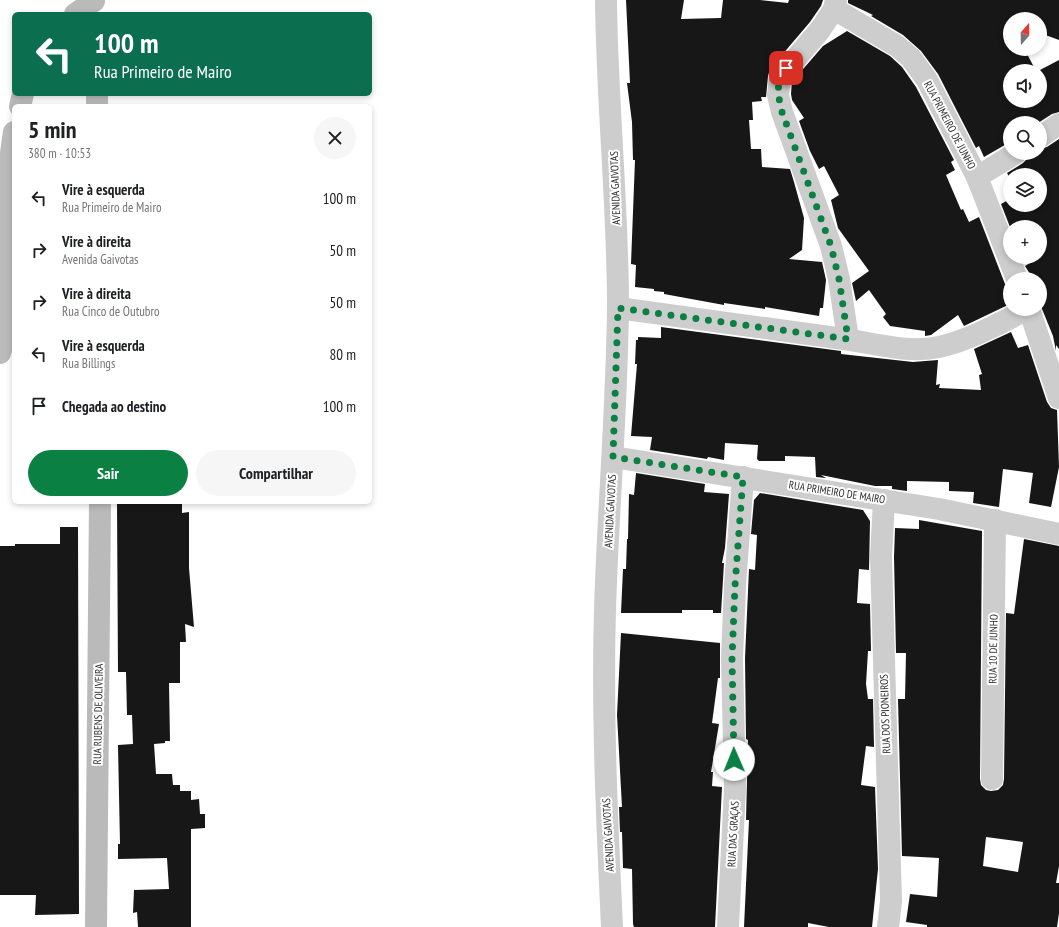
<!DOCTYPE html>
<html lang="pt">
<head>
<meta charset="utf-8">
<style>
  body { margin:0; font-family:"PT Sans Narrow",sans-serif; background:#f6f6f6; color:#202124; height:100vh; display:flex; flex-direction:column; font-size:15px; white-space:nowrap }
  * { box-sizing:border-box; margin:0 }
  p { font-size:13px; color:#757577 }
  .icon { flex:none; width:22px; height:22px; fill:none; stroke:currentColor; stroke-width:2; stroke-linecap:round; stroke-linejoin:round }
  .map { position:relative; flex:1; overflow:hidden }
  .side { position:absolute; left:12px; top:104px; width:360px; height:400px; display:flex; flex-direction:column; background:#fff; border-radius:6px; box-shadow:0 2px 6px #0003 }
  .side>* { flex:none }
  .top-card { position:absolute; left:12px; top:12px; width:360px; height:84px; border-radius:6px; box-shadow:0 2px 6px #0003; background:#0b6e4f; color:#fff; overflow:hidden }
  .needle { width:26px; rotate:20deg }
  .buttons { position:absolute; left:1003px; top:12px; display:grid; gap:8px }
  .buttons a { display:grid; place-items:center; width:44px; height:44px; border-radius:50%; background:#fff; box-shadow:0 2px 6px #0003; font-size:20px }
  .pin { position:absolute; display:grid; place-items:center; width:34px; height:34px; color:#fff; margin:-17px; border-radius:8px; box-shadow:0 2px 6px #0006 }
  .me { position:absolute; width:44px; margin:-22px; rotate:359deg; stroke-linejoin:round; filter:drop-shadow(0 0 3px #0008) }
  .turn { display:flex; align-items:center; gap:14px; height:84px; padding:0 16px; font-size:18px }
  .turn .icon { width:52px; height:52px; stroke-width:2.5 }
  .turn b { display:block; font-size:28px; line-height:34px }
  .round { display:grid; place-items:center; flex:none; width:42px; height:42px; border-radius:21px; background:#f6f6f6 }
  .headline { display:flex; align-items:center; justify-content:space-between; height:68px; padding:0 16px }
  h1 { font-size:24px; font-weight:700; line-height:30px }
  .primary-button { display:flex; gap:8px; margin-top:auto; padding:8px 16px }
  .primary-button a { flex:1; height:46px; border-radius:24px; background:#0b8043; color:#fff; font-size:16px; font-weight:700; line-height:46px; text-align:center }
  .primary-button a+a { background:#f6f6f6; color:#202124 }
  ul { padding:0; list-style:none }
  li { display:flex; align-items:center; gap:12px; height:52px; padding:0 16px }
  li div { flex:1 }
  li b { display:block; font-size:15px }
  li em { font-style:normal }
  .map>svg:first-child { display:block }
  .building { fill:#171717; fill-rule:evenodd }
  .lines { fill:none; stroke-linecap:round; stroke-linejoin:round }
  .minor { stroke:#cdcdcd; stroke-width:22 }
  .tertiary { stroke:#cdcdcd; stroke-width:22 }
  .secondary { stroke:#bababa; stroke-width:22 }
  .route { stroke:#0b8043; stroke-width:7; stroke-dasharray:0 12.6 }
  .labels { text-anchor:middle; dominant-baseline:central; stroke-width:4; stroke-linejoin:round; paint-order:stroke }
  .street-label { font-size:11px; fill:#303030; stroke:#fff }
</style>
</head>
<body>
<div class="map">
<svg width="1059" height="927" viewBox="0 0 1059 927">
  <rect width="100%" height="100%" fill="#fff"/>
  <g class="building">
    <path d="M626,0H684L681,19L721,18L723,0H760L788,3L789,0H823L821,6L810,22L770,69L768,76L766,97H761L762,101L752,102L753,120H749L751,149H761L762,167L790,169L794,182L804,218L802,250L789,259L822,262L826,280L823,308H820L819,316L765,307V309L724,303V305L664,294V292L654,291V289L635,287L636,265L631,264L635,160H633L632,122L627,83H630Z"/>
    <path d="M848,0H1059V40L1040,33V19H1009L1010,50H1025L1036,71H1010V101H1040V70L1059,60V112L1052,114L1038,123H1010V142L984,157L979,146L976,148L938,74L921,51L903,35L871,16L873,15L848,3Z"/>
    <path d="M847,31L890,56L902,67L916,87L954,160L951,162L955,170L946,175L961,210L963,209L969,222L979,217L1005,284L1010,289V304L964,326L958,315L931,335L925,336V331L890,326L883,317L886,314L869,290L856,301L852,283L869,271L838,228L831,200L839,195L824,166L819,169L810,151L799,121L804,118L792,100L791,94L792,82L823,46Z"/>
    <path d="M1059,139V349L1056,345V351L1053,336L1040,304V279H1033L1025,266L1040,257V227H1010L1001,204L1010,199V205H1040V175H1010V178L1007,173L1023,163L1027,159L1028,153H1040V149L1047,147Z"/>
    <path d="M661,327L841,351V354L913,362L938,360L936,385L940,384L939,388L981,390L979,375L982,374L974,349L1011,332L1018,348L1028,345L1047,402L1051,408L1057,410L1059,467L1051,507L1029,503L1033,473L1003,469L999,507L973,503L974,492L949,491V482L907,481V491L892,489V486H875L821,475L826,478L816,477L815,457L785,456V461H759L757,459L758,445L725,443L724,460L708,457L707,459L650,450L652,437L631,436L637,364H635L636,340H638V337L661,338Z"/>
    <path d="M636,473L705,484L704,492L729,494L725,548L722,563H724L721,613H713V610H682V613H621L623,569H626L627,539H628L629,494L634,495Z"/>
    <path d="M760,493L863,510L870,521L869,570L859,569L857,603L870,604L871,651H868L866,684L868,699H873L874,747L866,746L861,785L875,787L878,869L872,927H829L808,923V927H744L749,820H746L748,740L746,739L745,658L749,569L755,570L757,535L751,534L754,500Z"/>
    <path d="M117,502H175V504L182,503V513L189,512V568L194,627L185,624L186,642H180V683H169L170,741H165V743L154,744L156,774H172L173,785H180V791H191V800L199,799L200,814H205V828L191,829V927H138L137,912L133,913L134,890L169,889L167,858L118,859V844H120L118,745L133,744L132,715H127L126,672H118Z"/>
    <path d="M919,520L982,531L980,779L981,785L986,790L991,791L998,790L1003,785L1004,779L1006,613L1014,614L1024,539L1059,546V866L1056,883H1059V913L1057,927H927V925L906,922L910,894L937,897L939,858L902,856L898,699H905L906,653H896L894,557L895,528L919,529ZM986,837L1023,842L1018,872L983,866Z"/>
    <path d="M60,527H78L79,914L35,915L36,895H0V546H15V544H60Z"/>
    <path d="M621,633L720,643V678H718L712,723L719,724L711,772H713L712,786L722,787L715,927H634L633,924L632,869L623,868L622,832H620L619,807H622L617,715Z"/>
  </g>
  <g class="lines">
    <g class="minor">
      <path d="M836,0L834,9L820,30L780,77L778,95L782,112L831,246L839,279L848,339"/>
      <path d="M834,9L897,46L911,58L927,80L977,177L1017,279"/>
      <path d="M1040,137L1059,124"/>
      <path d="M977,177L1016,153"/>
      <path d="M618,308C691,318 764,328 837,338C870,342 905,354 939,347C970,340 1000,323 1028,309"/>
      <path d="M1029,309L1059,398"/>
      <path d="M613,457L939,509L1059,534"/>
      <path d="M884,500L881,557L891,901L888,927"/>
      <path d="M992,779L995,520"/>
      <path d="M728,927L735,789L732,658L735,585L743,477"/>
    </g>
    <path class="tertiary" d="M606,0C607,103 618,205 618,307C617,409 608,509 605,610C602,716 607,821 612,927"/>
    <g class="secondary">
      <path d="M75,14L94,1"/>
      <path d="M97,94V106"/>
      <path d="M20,106L23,94"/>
      <path d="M0,353C4,341 9,328 10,315C12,287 6,260 6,232C5,198 9,165 14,132"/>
      <path d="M96,927L100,502"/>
    </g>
  </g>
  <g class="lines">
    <path class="route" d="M734,760L732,658L735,586L743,477L613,457L618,308L848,339L839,279L831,246L782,112C778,95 775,83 786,68"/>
  </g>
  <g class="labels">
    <g class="street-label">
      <text transform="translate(950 125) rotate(62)">RUA PRIMEIRO DE JUNHO</text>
      <text transform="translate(615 188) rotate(-92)">AVENIDA GAIVOTAS</text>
      <text transform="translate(837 492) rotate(9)">RUA PRIMEIRO DE MAIRO</text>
      <text transform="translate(610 511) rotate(-87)">AVENIDA GAIVOTAS</text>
      <text transform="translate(993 649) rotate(-89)">RUA 10 DE JUNHO</text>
      <text transform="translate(98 714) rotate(-89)">RUA RUBENS DE OLIVEIRA</text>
      <text transform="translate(885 714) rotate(-92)">RUA DOS PIONEIROS</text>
      <text transform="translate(733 834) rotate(-87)">RUA DAS GRAÇAS</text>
      <text transform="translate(608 835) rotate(-93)">AVENIDA GAIVOTAS</text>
    </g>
  </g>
</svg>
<div class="buttons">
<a><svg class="needle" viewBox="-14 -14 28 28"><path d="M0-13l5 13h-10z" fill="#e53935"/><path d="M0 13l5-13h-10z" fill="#757577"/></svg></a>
<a><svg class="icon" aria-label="sound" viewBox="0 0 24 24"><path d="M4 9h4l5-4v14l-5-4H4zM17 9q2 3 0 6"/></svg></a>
<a><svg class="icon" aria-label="search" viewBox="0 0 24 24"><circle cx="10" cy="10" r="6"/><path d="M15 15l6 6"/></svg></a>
<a><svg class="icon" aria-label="layers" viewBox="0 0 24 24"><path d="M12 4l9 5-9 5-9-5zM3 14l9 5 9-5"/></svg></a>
<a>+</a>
<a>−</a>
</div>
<div class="pin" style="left:786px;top:68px;background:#d93025"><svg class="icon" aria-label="arrive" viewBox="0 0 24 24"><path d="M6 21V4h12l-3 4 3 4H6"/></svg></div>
<svg class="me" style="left:734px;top:760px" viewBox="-20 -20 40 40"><circle r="19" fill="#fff"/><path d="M0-13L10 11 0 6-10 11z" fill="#0b8043"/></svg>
<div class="top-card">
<div class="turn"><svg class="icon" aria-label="left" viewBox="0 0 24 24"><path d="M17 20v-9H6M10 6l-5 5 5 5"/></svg><div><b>100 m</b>Rua Primeiro de Mairo</div></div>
</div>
<section class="side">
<div class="headline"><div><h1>5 min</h1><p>380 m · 10:53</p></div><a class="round"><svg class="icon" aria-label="close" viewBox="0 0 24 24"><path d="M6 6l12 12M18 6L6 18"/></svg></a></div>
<ul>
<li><svg class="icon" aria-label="left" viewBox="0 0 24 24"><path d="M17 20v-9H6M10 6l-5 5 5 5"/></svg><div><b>Vire à esquerda</b><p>Rua Primeiro de Mairo</p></div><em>100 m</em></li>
<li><svg class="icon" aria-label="right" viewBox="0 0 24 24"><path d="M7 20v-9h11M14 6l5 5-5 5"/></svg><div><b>Vire à direita</b><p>Avenida Gaivotas</p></div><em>50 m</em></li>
<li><svg class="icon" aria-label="right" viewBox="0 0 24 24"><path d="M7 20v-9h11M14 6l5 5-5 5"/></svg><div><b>Vire à direita</b><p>Rua Cinco de Outubro</p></div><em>50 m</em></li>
<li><svg class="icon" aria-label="left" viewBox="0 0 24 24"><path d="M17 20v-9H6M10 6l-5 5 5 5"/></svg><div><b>Vire à esquerda</b><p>Rua Billings</p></div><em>80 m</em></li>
<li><svg class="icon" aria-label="arrive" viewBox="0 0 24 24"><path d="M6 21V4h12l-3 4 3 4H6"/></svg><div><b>Chegada ao destino</b></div><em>100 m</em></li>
</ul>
<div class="primary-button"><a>Sair</a><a>Compartilhar</a></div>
</section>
</div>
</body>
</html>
